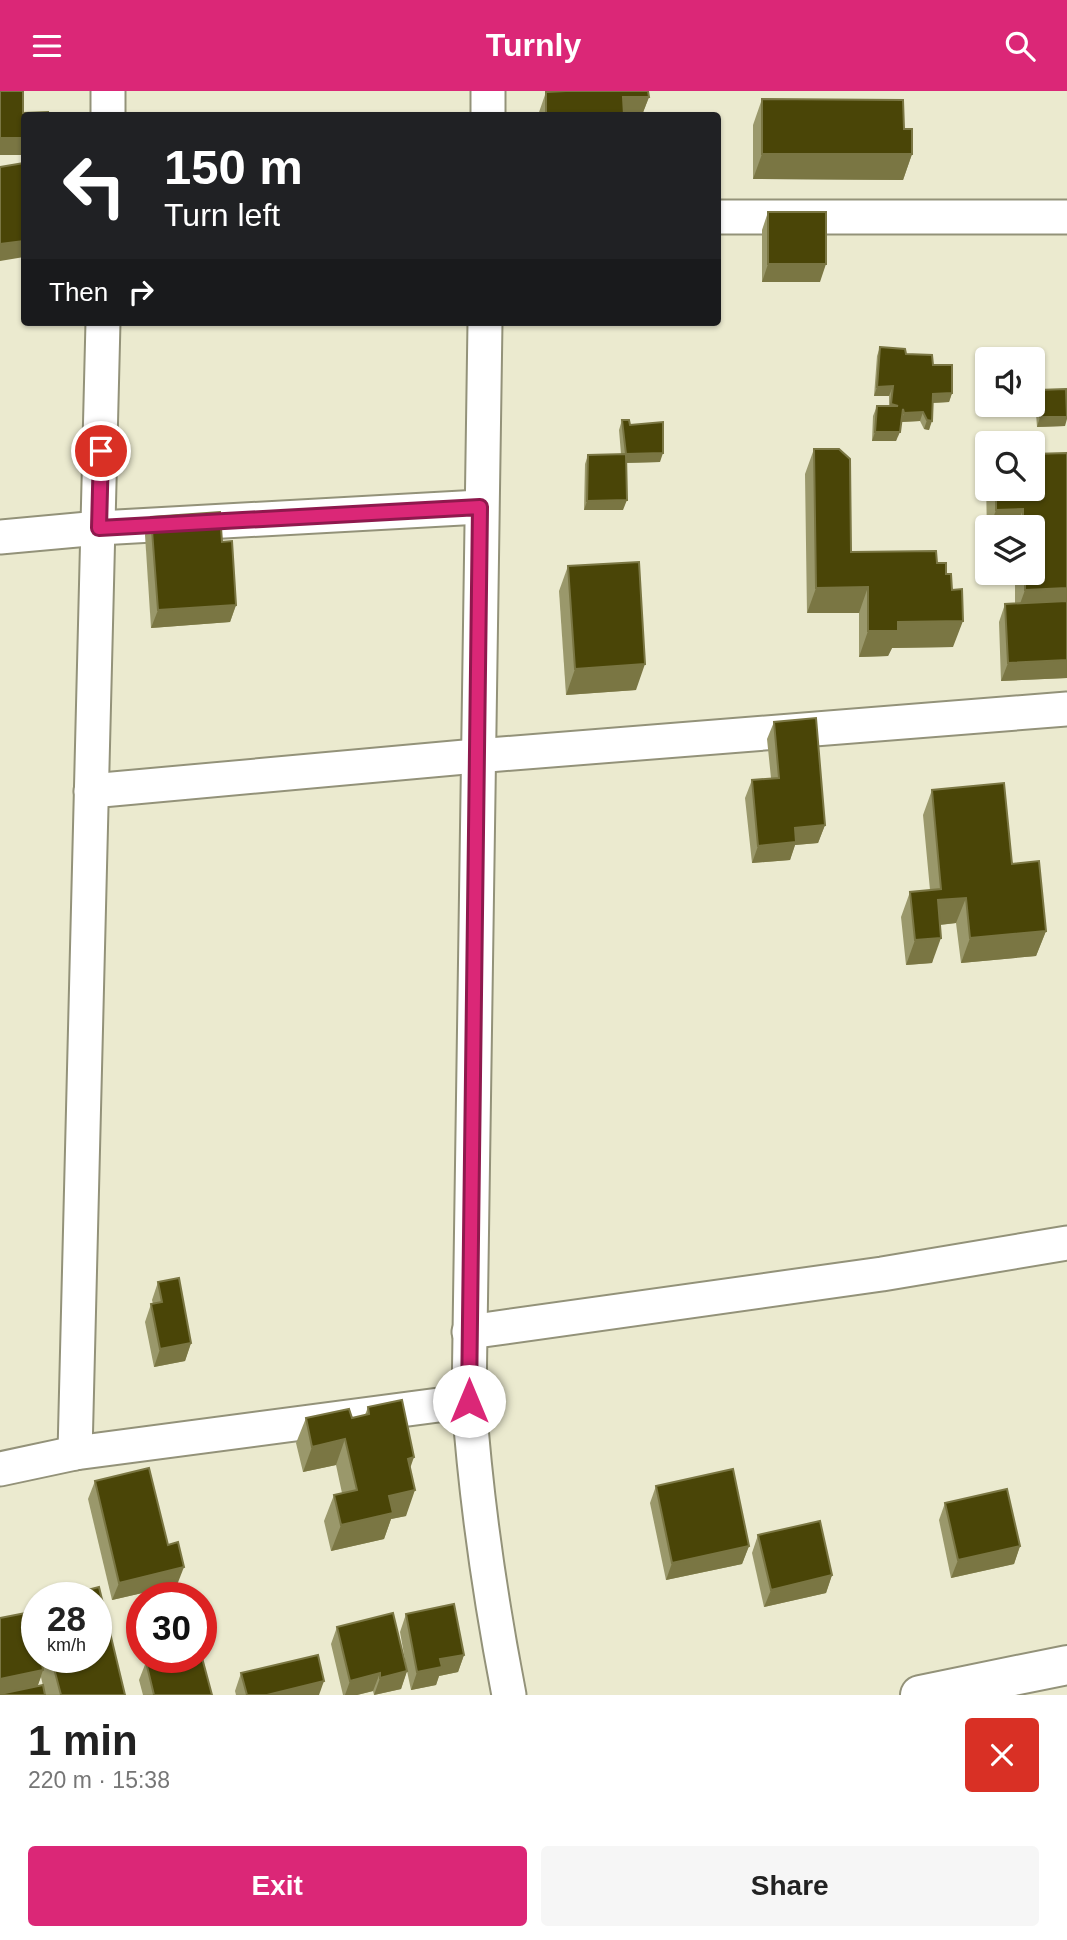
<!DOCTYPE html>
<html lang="en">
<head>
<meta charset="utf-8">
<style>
  body { margin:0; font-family:Arial,sans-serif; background:#f6f6f6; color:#222; height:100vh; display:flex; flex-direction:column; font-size:26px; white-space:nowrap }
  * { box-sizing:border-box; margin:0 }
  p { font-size:23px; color:#767676 }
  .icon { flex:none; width:38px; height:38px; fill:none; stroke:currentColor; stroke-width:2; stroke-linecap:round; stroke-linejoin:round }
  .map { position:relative; height:1604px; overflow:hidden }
  .details { display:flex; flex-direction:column; background:#fff; flex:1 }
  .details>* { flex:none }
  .banner { position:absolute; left:21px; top:21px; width:700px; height:214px; border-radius:7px; box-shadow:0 2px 5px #0004; background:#202124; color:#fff; overflow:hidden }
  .fabs { position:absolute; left:975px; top:256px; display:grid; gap:14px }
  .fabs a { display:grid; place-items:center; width:70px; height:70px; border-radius:7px; background:#fff; box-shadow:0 2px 5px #0004; font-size:35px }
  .speed { position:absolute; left:21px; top:1491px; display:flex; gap:14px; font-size:35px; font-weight:700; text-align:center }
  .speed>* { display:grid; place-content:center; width:91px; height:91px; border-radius:50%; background:#fff; box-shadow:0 2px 5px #0004; line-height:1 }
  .speed small { font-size:18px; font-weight:400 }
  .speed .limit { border:10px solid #d22; background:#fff; color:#111 }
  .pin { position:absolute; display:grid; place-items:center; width:60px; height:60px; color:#fff; margin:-30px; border:4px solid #fff; border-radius:50%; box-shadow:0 2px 7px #0007 }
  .me { position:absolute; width:77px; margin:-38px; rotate:0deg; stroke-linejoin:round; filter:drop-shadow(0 0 5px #0008) }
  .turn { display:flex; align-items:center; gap:24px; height:147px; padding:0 28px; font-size:32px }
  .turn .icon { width:91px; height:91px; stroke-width:2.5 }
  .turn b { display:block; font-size:49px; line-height:60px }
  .then { display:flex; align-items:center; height:66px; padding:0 28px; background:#0003; gap:14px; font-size:26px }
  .round { display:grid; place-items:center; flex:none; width:74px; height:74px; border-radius:7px; background:#f6f6f6 }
  .headline { display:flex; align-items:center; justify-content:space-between; height:119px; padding:0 28px }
  h1 { font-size:42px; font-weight:600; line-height:52px }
  .action { display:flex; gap:14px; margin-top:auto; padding:14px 28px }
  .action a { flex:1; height:80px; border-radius:7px; background:#db2777; color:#fff; font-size:28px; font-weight:600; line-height:80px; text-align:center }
  .action a+a { background:#f6f6f6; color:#222 }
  header { display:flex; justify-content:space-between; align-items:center; height:91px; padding:0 28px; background:#db2777; color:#fff; font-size:32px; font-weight:600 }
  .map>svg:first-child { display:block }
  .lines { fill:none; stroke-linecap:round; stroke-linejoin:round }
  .minor-casing { stroke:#939279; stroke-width:37 }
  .tertiary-casing { stroke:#939279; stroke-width:42 }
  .minor { stroke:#fff; stroke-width:33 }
  .tertiary { stroke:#fff; stroke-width:38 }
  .wall { fill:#9a986b; fill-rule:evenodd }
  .shaded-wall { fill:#7a7643 }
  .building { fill:#4a4507; stroke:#7a7643; stroke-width:2 }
  .route-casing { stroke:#8e194d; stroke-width:18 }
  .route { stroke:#db2777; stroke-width:12 }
</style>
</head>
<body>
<header><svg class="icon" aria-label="menu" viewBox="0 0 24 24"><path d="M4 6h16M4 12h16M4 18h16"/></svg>Turnly<svg class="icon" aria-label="search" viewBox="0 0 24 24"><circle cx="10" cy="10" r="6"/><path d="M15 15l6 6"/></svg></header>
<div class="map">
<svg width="1067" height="1604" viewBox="0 0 1067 1604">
  <rect width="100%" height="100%" fill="#ebeacf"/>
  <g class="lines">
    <g class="minor-casing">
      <g id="minor">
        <path d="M108,24V0"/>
        <path d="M488,24V0"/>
        <path d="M718,126H1067"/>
        <path d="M485,231L469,1310C476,1409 490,1506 509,1604"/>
        <path d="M0,446L99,437L480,416"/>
        <path d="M91,700L476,665L1067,618"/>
        <path d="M469,1241L882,1183L1067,1152"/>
        <path d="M75,1362L103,231"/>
        <path d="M0,1378L75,1362L469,1310"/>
      </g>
    </g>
    <g class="tertiary-casing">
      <path id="tertiary" d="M920,1604L1067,1574"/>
    </g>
    <use href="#minor" class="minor"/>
    <use href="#tertiary" class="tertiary"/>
  </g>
  <g class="wall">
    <path d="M546,1L649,6L642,24H538Z"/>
    <path d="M762,8L904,38L912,63L903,89L753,88V34Z"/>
    <path d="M768,121L820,191H762V139Z"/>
    <path d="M880,256L906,263L933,274L952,302L949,311L933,312L929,339L924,338L920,330L901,331L896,350H872L873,325L877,315H889V305H874L877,265Z"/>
    <path d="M1038,299L1065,335L1037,336L1035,309Z"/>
    <path d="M622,329L630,334L660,371L626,372L623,419H584L585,373L588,364L621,363L619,339Z"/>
    <path d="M814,358L851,461L937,472L946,483L953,556L892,557L888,565L859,566V522H807L805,383Z"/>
    <path d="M1067,362V587L1001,590L999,531L1005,513H1015V481H1032V436H987V445L986,389L987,386V397H1032Z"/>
    <path d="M151,426L236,514L230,531L151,537L145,444Z"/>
    <path d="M568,475L636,599L566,604L559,500Z"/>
    <path d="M774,631L825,734L818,752L795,754L790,769L752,772L745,707L752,689L771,687L767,648Z"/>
    <path d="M932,699L1012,773L1046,840L1036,865L961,872L956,832L940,834L932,872L906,874L901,826L910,801L930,799L923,724Z"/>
    <path d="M158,1191L191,1252L185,1270L154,1276L145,1231L151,1213H153L152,1209Z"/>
    <path d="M368,1316L410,1378L406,1425L391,1428L384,1448L331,1460L324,1430L334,1404L342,1402L336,1374L303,1381L296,1352L306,1327H352L365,1324Z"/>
    <path d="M95,1390L177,1494L112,1509L88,1408Z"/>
    <path d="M656,1395L749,1455L742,1473L666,1489L650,1412Z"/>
    <path d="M945,1412L1020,1455L1014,1473L951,1487L939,1429Z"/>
    <path d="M758,1444L832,1484L826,1502L764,1516L752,1462Z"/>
    <path d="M37,1515V1566H96L125,1604H0ZM41,1586L43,1595L37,1596Z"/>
    <path d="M406,1523L464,1564L458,1581L439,1585L436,1594L411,1599L407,1580L401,1598L374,1604L373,1600L357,1604H343L331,1553L337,1536L407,1580L400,1541Z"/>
    <path d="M146,1571L212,1604H143L139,1589Z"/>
    <path d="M241,1582L319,1604H236L235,1600Z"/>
  </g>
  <g class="shaded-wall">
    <path d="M623,6H649L642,24H616Z"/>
    <rect x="0" y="47" width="24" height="17"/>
    <path d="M762,63H912L903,89L753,88Z"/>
    <path d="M24,150V166L0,170V153Z"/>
    <path d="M768,173H826L820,191H762Z"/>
    <path d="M893,295L889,305H874L877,296Z"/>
    <path d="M952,302L949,311L930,312L933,303Z"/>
    <path d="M923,321L920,330L901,331L904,322Z"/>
    <path d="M1040,326H1067V328L1065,335L1037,336Z"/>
    <path d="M927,329L932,330L929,339L924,338Z"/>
    <path d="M875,341H900L896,350H872Z"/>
    <path d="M663,362L660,371L622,372L626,363Z"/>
    <path d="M627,409L623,419H584L587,410Z"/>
    <path d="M1023,418L1017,436H990L996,419Z"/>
    <path d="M868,496L859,522H807L816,497Z"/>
    <path d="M1067,497V523L1016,524L1025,499Z"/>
    <path d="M236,514L230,531L151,537L158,519Z"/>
    <path d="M963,530L953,556L892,557L888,565L859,566L868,540L898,531Z"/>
    <path d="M1067,569V587L1001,590L1008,572Z"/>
    <path d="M645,573L636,599L566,604L575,578Z"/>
    <path d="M825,734L818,752L795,754L790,769L752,772L758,755L795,737Z"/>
    <path d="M966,807L956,832L929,835L938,809Z"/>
    <path d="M1046,840L1036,865L961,872L970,847Z"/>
    <path d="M941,847L932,872L906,874L915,849Z"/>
    <path d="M191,1252L185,1270L154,1276L160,1258Z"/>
    <path d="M345,1348L336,1374L303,1381L312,1356Z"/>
    <path d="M414,1366L405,1392L408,1368Z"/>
    <path d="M415,1399L406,1425L391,1428L384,1448L331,1460L341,1434L389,1405Z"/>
    <path d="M749,1455L742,1473L666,1489L672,1472Z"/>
    <path d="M1020,1455L1014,1473L951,1487L958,1469Z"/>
    <path d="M184,1476L177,1494L112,1509L119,1492Z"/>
    <path d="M832,1484L826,1502L764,1516L771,1499Z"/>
    <path d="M464,1564L458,1581L439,1585L436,1594L411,1599L417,1581L440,1568Z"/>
    <path d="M43,1579L37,1597L0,1604V1588Z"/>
    <path d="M407,1580L401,1598L374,1604L380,1587Z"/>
    <path d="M380,1582L373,1600L357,1604H345L350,1590Z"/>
    <path d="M324,1590L319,1604H267Z"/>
  </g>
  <g class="building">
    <path d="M0,0H23V22L48,21V24H24V47H0Z"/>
    <path d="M566,0H648L649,6H623L624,24H546V1Z"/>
    <path d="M762,8L903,9L904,38H912V63H762Z"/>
    <path d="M24,72V150L0,153V76Z"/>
    <rect x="768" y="121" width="58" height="52"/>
    <path d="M880,256L905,258L906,263L932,264L933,274H952V302L933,303L932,330L927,329L923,321L904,322L903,318L900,341H875L877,315H898L891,313L893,295L877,296Z"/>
    <path d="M1066,298L1067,326H1040L1038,299Z"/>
    <path d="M622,329H629L630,334L663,331V362L626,363Z"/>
    <path d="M814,358H839L850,368L851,461L936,460L937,472H946V483H951L952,499L962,498L963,530L898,531V540H868V496L816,497Z"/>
    <path d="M1067,362V497L1025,499V481H1032V436H1023V418L996,419V397H1032V363Z"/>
    <path d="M626,363L627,409L587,410L588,364Z"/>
    <path d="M220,421L222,451L232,450L236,514L158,519L151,426Z"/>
    <path d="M639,471L645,573L575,578L568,475Z"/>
    <path d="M1067,510V569L1008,572L1005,513Z"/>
    <path d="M816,627L825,734L795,737L796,751L758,755L752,689L779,687L774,631Z"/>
    <path d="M1004,692L1012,773L1039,770L1046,840L970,847L966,807L938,809L941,847L915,849L910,801L941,798L932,699Z"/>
    <path d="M179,1187L191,1252L160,1258L151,1213L162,1211L158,1191Z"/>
    <path d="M402,1309L414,1366L408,1368L415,1399L389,1405L393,1422L341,1434L334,1404L357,1399L345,1348L312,1356L306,1327L349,1318L352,1327L369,1323L368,1316Z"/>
    <path d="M149,1377L168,1454L178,1451L184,1476L119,1492L95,1390Z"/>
    <path d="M733,1378L749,1455L672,1472L656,1395Z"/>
    <path d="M1007,1398L1020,1455L958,1469L945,1412Z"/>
    <path d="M820,1430L832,1484L771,1499L758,1444Z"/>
    <path d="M99,1496L125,1604H61L51,1566H96V1507H57Z"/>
    <path d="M454,1513L464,1564L440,1568L442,1576L417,1581L406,1523Z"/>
    <path d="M31,1521L37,1548V1566H41L43,1579L0,1588V1527Z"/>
    <path d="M393,1522L407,1580L380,1587V1582L350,1590L337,1536Z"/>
    <path d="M201,1563L212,1604H154L146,1571L164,1566H201Z"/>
    <path d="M318,1564L324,1590L267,1604H247L241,1582Z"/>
    <path d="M43,1594L45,1604H0V1603Z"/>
  </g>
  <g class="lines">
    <g class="route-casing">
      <path id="route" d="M101,360L99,437L480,416L469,1310"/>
    </g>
    <use href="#route" class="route"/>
  </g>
</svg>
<div class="fabs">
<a><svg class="icon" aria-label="sound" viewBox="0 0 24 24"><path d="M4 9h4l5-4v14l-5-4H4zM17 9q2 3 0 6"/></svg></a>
<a><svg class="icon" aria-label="search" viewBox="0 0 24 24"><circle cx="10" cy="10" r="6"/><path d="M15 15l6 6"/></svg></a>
<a><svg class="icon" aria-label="layers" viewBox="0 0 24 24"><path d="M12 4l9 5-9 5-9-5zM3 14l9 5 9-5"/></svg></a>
</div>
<div class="speed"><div>28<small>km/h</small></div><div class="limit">30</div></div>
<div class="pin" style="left:101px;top:360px;background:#d93025"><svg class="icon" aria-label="arrive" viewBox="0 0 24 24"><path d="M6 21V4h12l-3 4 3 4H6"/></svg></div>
<svg class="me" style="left:469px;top:1310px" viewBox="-20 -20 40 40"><circle r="19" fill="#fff"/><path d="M0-13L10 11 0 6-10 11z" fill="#db2777"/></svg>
<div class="banner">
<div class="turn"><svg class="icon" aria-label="left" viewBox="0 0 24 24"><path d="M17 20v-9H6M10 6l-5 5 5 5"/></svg><div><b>150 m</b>Turn left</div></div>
<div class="then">Then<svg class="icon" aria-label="right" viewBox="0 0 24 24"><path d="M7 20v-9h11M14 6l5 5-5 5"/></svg></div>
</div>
</div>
<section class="details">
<div class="headline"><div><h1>1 min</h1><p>220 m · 15:38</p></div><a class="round" style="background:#d93025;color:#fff"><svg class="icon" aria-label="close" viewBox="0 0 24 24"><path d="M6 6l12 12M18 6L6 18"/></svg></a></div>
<div class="action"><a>Exit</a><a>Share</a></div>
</section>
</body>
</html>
